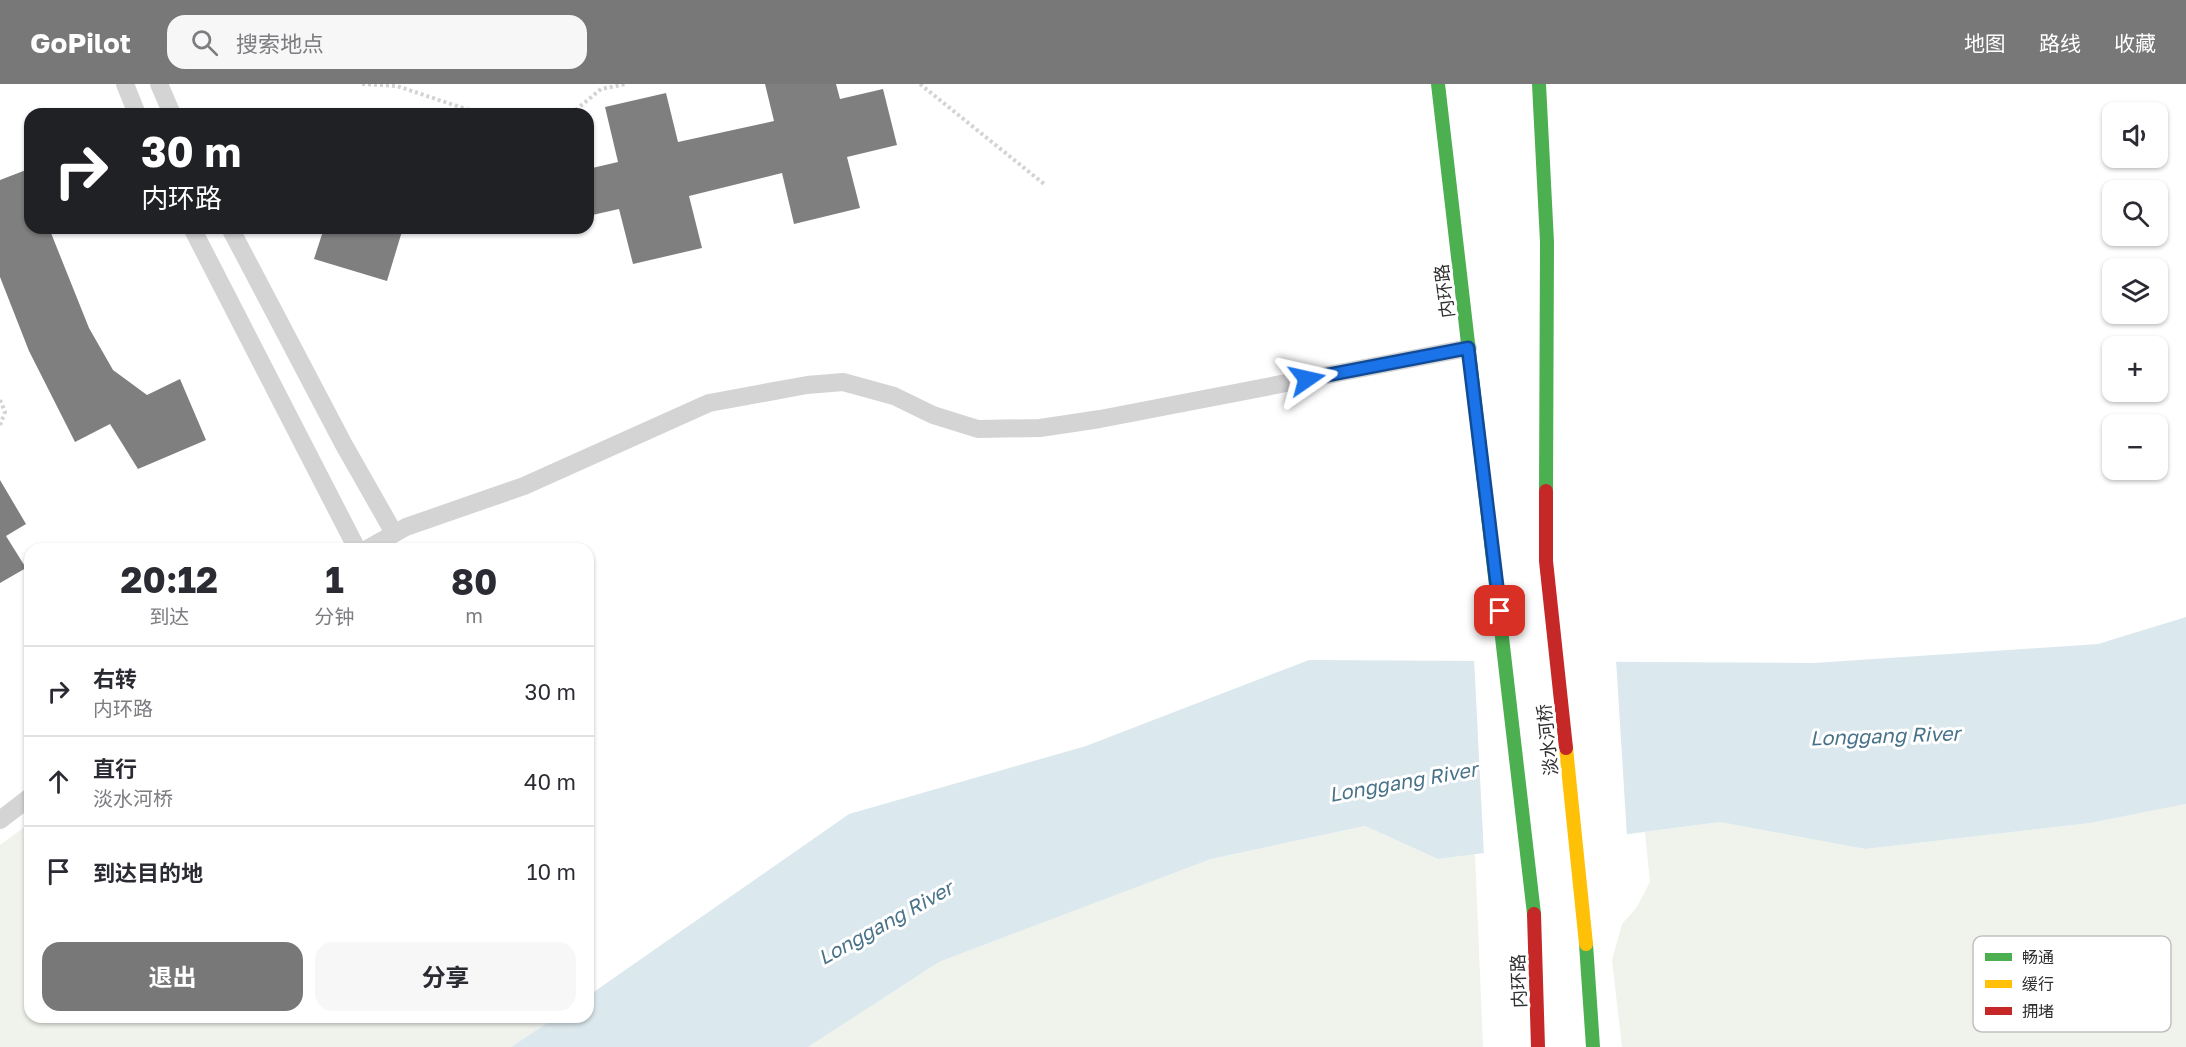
<!DOCTYPE html>
<html lang="zh">
<head>
<meta charset="utf-8">
<style>
  body { margin:0; font-family:"Golos Text","Noto Sans SC",sans-serif; background:#f7f7f7; color:#2b2b33; height:100vh; display:flex; flex-direction:column; font-size:22px; white-space:nowrap }
  * { box-sizing:border-box; margin:0 }
  p { font-size:20px; color:#7c7c81 }
  .icon { flex:none; width:33px; height:33px; fill:none; stroke:currentColor; stroke-width:2; stroke-linecap:round; stroke-linejoin:round }
  .map { position:relative; flex:1; overflow:hidden }
  .sheet { position:absolute; left:24px; top:459px; width:570px; height:480px; display:flex; flex-direction:column; background:#fff; border-radius:18px; box-shadow:0 2px 4px #0004 }
  .sheet>* { flex:none }
  .hud { position:absolute; left:24px; top:24px; width:570px; height:126px; border-radius:18px; box-shadow:0 2px 4px #0004; background:#202124; color:#fff; overflow:hidden }
  .buttons { position:absolute; left:2102px; top:18px; display:grid; gap:12px }
  .buttons a { display:grid; place-items:center; width:66px; height:66px; border-radius:12px; background:#fff; box-shadow:0 2px 4px #0004; font-size:30px }
  .pin { position:absolute; display:grid; place-items:center; width:51px; height:51px; color:#fff; margin:-26px; border-radius:12px; box-shadow:0 3px 9px #0006 }
  .me { position:absolute; width:66px; margin:-33px; rotate:79deg; stroke-linejoin:round; filter:drop-shadow(0 0 4px #0008) }
  .turn { display:flex; align-items:center; gap:21px; height:126px; padding:0 18px; font-size:27px }
  .turn .icon { width:78px; height:78px; stroke-width:2.5 }
  .turn b { display:block; font-size:42px; line-height:51px }
  .eta { display:flex; justify-content:space-evenly; align-items:center; height:102px; text-align:center }
  .eta b { font-size:36px; font-weight:700; line-height:42px }
  .cta { display:flex; gap:12px; margin-top:auto; padding:12px 18px }
  .cta a { flex:1; height:69px; border-radius:18px; background:#787878; color:#fff; font-size:24px; font-weight:700; line-height:69px; text-align:center }
  .cta a+a { background:#f7f7f7; color:#2b2b33 }
  ul { padding:0; list-style:none }
  li { display:flex; align-items:center; gap:18px; height:90px; padding:0 18px; border-top:2px solid #e1e1e2 }
  li div { flex:1 }
  li b { display:block; font-size:22px }
  li em { font-style:normal }
  header { display:flex; align-items:center; gap:36px; box-sizing:border-box; height:84px; padding:0 30px; background:#787878; color:#fff }
  header strong { font-size:28px }
  nav { display:flex; gap:33px; margin-inline-start:auto; font-size:21px }
  .search { width:420px; height:54px; background:#f7f7f7; display:flex; align-items:center; gap:15px; box-sizing:border-box; padding:0 21px; border-radius:18px; color:#7c7c81; font-size:22px }
  .map>svg:first-child { display:block }
  .green { fill:#f0f2ec }
  .water { fill:#dbe8ee }
  .pier { fill:#fff }
  .building { fill:#7f7f7f }
  .lines { fill:none; stroke-linecap:round; stroke-linejoin:round }
  .path { stroke:#d3d3d3; stroke-width:4; stroke-dasharray:3 3; stroke-linecap:butt }
  .lane { stroke:#d4d4d4; stroke-width:18 }
  .fast { stroke:#4caf50; stroke-width:14 }
  .slow { stroke:#ffc107; stroke-width:14 }
  .jam { stroke:#c62828; stroke-width:14 }
  .route-casing { stroke:#114b97; stroke-width:15 }
  .route { stroke:#1a73e8; stroke-width:10 }
  .labels { text-anchor:middle; dominant-baseline:central; stroke-width:6; stroke-linejoin:round; paint-order:stroke }
  .street-label { font-size:18px; fill:#303030; stroke:#fff }
  .water-label { font-size:20px; font-style:italic; fill:#487288; stroke:#fff }
  .key { fill:#fff; stroke:#c1c1c1; stroke-width:1.5 }
  .key-label { font-size:16px; fill:#303030 }
</style>
</head>
<body>
<header>
<strong>GoPilot</strong>
<div class="search"><svg class="icon" aria-label="search" viewBox="0 0 24 24"><circle cx="10" cy="10" r="6"/><path d="M15 15l6 6"/></svg>搜索地点</div>
<nav><a>地图</a><a>路线</a><a>收藏</a></nav>
</header>
<div class="map">
<svg width="2186" height="963" viewBox="0 0 2186 963">
  <rect width="100%" height="100%" fill="#fff"/>
  <g class="green">
    <path d="M2186,720V963H1622L1612,876L1622,840L1637,823L1650,798L1645,748L1720,738L1865,765L2090,739Z"/>
    <path d="M30,739V933H556L511,963H0V761Z"/>
    <path d="M1365,742L1438,775L1475,770L1483,963H808L939,878L1211,775Z"/>
  </g>
  <path class="water" d="M2186,533V720L2090,739L1865,765L1720,738L1438,775L1365,742L1211,775L939,878L808,963H511L556,933H588V912L849,730L1086,662L1309,576L1814,579L2098,560Z"/>
  <path class="pier" d="M1474,574L1616,575L1627,753L1484,772Z"/>
  <g class="building">
    <path d="M765,0H836L840,15L883,5L897,61L847,73L860,124L794,140L782,89L689,112L702,164L633,180L619,125L588,132V85L618,78L605,23L666,9L678,58L774,37Z"/>
    <path d="M26,86L30,96V144H49L89,244L113,286L147,311L180,295L206,356L138,385L110,340L75,358L29,267L0,193V96Z"/>
    <path d="M324,144H403L387,197L314,175Z"/>
    <path d="M0,396L26,440L6,452L26,484L0,499Z"/>
  </g>
  <g class="lines">
    <g class="path">
      <path d="M362,0L397,2L481,30"/>
      <path d="M920,0L1044,100"/>
      <path d="M571,30L601,5L626,0"/>
      <path d="M0,316L5,328L0,341"/>
    </g>
    <g class="lane">
      <path d="M125,0L137,30"/>
      <path d="M159,0L172,30"/>
      <path d="M192,144L357,465"/>
      <path d="M230,144L344,361L394,449"/>
      <path d="M367,465L406,443L524,402L709,319L807,301L843,298L894,312L933,331L978,345L1040,344L1100,335L1468,264"/>
      <path d="M0,736L30,713"/>
    </g>
    <g class="fast">
      <path d="M1438,0L1534,830"/>
      <path d="M1539,0L1547,158L1546,407"/>
      <path d="M1586,860L1593,963"/>
    </g>
    <path class="slow" d="M1566,664L1586,860"/>
    <g class="jam">
      <path d="M1546,407V477L1566,664"/>
      <path d="M1534,830L1538,963"/>
    </g>
  </g>
  <g class="lines">
    <g class="route-casing">
      <path id="route" d="M1307,295L1468,264L1500,527"/>
    </g>
    <use href="#route" class="route"/>
  </g>
  <g class="labels">
    <g class="street-label">
      <text transform="translate(1444 207) rotate(-97)">内环路</text>
      <text transform="translate(1547 656) rotate(-96)">淡水河桥</text>
      <text transform="translate(1518 897) rotate(-92)">内环路</text>
    </g>
    <g class="water-label">
      <text transform="translate(1885 651) rotate(-2)">Longgang River</text>
      <text transform="translate(1403 697) rotate(-10)">Longgang River</text>
      <text transform="translate(885 838) rotate(-29)">Longgang River</text>
    </g>
  </g>
  <rect x="1973" y="852" width="198" height="96" rx="9" class="key"/>
  <rect x="1985" y="869" width="27" height="8" fill="#4caf50"/>
  <rect x="1985" y="896" width="27" height="8" fill="#ffc107"/>
  <rect x="1985" y="923" width="27" height="8" fill="#c62828"/>
  <g class="key-label">
    <text x="2022" y="879">畅通</text>
    <text x="2022" y="906">缓行</text>
    <text x="2022" y="933">拥堵</text>
  </g>
</svg>
<div class="buttons">
<a><svg class="icon" aria-label="sound" viewBox="0 0 24 24"><path d="M4 9h4l5-4v14l-5-4H4zM17 9q2 3 0 6"/></svg></a>
<a><svg class="icon" aria-label="search" viewBox="0 0 24 24"><circle cx="10" cy="10" r="6"/><path d="M15 15l6 6"/></svg></a>
<a><svg class="icon" aria-label="layers" viewBox="0 0 24 24"><path d="M12 4l9 5-9 5-9-5zM3 14l9 5 9-5"/></svg></a>
<a>+</a>
<a>−</a>
</div>
<div class="pin" style="left:1500px;top:527px;background:#d93025"><svg class="icon" aria-label="arrive" viewBox="0 0 24 24"><path d="M6 21V4h12l-3 4 3 4H6"/></svg></div>
<svg class="me" style="left:1307px;top:295px" viewBox="-20 -20 40 40"><path d="M0-17L14 15 0 8-14 15z" fill="#1a73e8" stroke="#fff" stroke-width="4"/></svg>
<div class="hud">
<div class="turn"><svg class="icon" aria-label="right" viewBox="0 0 24 24"><path d="M7 20v-9h11M14 6l5 5-5 5"/></svg><div><b>30 m</b>内环路</div></div>
</div>
<section class="sheet">
<div class="eta">
<div><b>20:12</b><p>到达</p></div>
<div><b>1</b><p>分钟</p></div>
<div><b>80</b><p>m</p></div>
</div>
<ul>
<li><svg class="icon" aria-label="right" viewBox="0 0 24 24"><path d="M7 20v-9h11M14 6l5 5-5 5"/></svg><div><b>右转</b><p>内环路</p></div><em>30 m</em></li>
<li><svg class="icon" aria-label="ahead" viewBox="0 0 24 24"><path d="M12 20V5M6 11l6-6 6 6"/></svg><div><b>直行</b><p>淡水河桥</p></div><em>40 m</em></li>
<li><svg class="icon" aria-label="arrive" viewBox="0 0 24 24"><path d="M6 21V4h12l-3 4 3 4H6"/></svg><div><b>到达目的地</b></div><em>10 m</em></li>
</ul>
<div class="cta"><a>退出</a><a>分享</a></div>
</section>
</div>
</body>
</html>
